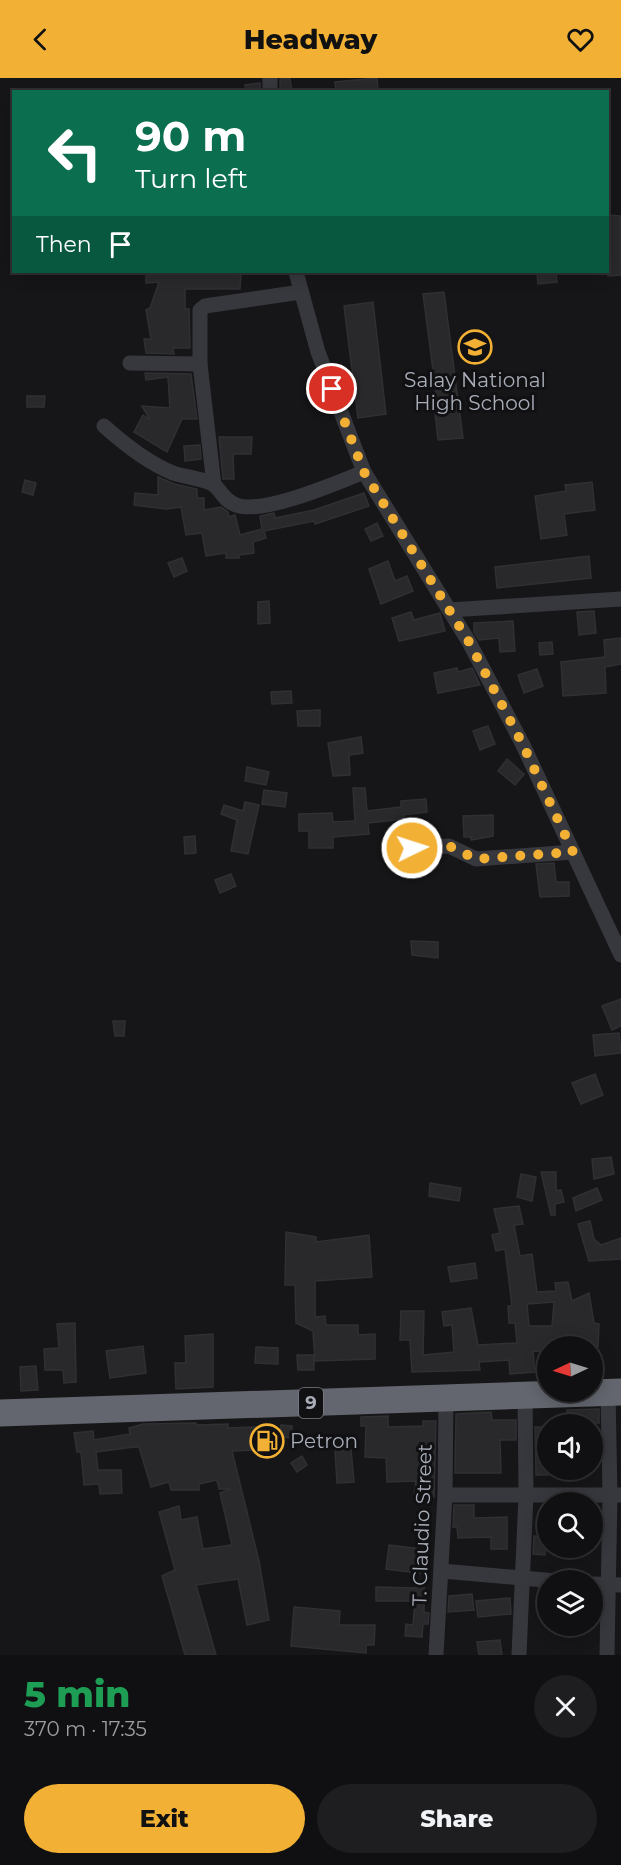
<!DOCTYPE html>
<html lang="en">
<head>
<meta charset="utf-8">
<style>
  body { margin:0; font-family:Montserrat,sans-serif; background:#1e1e20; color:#f1f3f6; height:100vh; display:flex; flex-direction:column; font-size:22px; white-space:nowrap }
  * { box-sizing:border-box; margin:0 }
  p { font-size:20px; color:#9c9d9f }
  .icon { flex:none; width:33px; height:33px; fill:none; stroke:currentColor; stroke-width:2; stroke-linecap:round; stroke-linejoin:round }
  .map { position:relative; height:1577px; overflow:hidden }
  .drawer { display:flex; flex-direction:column; background:#101012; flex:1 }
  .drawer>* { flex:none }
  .guide { position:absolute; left:12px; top:12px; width:597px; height:183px; border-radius:0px; box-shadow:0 3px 15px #0003,0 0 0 2px #303032; background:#0b6e4f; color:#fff; overflow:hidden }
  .needle { width:39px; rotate:266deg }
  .controls { position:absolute; left:537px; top:1258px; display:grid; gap:12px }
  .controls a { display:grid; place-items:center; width:66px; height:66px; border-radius:50%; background:#101012; box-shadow:0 3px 15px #0003,0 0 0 2px #303032; font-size:30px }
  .pin { position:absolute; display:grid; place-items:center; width:51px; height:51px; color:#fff; margin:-26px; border:3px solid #fff; border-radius:50%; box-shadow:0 2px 6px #0007 }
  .me { position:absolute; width:66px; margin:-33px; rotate:86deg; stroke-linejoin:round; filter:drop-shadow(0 0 4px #0008) }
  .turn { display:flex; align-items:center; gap:21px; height:126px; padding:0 24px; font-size:27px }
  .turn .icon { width:78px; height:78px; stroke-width:2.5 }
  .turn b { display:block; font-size:42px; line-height:51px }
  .then { display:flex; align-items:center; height:57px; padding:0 24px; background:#0003; gap:12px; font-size:22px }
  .round { display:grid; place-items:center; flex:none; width:63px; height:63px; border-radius:32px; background:#1e1e20 }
  .headline { display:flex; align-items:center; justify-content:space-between; height:102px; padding:0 24px }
  h1 { font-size:36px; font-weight:800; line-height:45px; color:#1e9e55 }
  .action { display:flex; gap:12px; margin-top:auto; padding:12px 24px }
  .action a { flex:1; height:69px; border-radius:36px; background:#f2b134; color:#111; font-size:24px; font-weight:800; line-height:69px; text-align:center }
  .action a+a { background:#1e1e20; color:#f1f3f6 }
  header { display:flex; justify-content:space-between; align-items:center; height:78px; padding:0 24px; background:#f2b134; color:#111; font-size:27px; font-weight:800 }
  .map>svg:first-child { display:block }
  .building { fill:#29292c; stroke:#303034; stroke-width:1.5; fill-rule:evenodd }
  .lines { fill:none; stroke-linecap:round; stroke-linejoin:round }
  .street { stroke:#37383d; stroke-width:15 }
  .highway { stroke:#63666e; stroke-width:27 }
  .route { stroke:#f2b134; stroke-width:10; stroke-dasharray:0 18 }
  .labels { text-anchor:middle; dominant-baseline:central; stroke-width:6; stroke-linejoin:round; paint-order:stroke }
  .shield { fill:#111113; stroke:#7b7e86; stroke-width:1.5 }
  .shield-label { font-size:18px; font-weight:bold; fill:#a8adb8 }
  .poi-label { font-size:20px; fill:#a8adb8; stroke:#111113 }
  .street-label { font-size:20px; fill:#a8adb8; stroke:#111113 }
</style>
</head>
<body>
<header><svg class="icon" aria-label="back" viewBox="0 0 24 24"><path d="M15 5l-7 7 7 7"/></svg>Headway<svg class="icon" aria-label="heart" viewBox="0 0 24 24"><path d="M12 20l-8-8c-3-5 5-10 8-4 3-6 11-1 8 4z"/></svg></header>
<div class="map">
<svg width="621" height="1577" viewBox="0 0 621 1577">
  <rect width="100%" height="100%" fill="#161618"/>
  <g class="building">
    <path d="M290,0L292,14H280V1Z"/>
    <path d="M377,0L378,11L336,14L335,4Z"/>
    <path d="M260,5V14H246L245,7Z"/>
    <path d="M608,137L621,138V197L608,198Z"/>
    <path d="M146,194H210L241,197L240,211H185V231H189L190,270H173L174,276L146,275L144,261H151L146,232L150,230L159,204L146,205Z"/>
    <path d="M556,194L557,204L538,206L537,195Z"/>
    <path d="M444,214L463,360L438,362L433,316L436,315L423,216Z"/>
    <path d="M373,224L386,336L358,340L344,228Z"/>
    <path d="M145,295L191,296L197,341H182L167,374L134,354L143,337L150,342L142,328L170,330L168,299L146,302Z"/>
    <path d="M27,318H45L44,329H27Z"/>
    <path d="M219,359H252L251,376H233L234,401H223Z"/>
    <path d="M200,367L201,381L185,383L184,368Z"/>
    <path d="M158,399L174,406L197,411V420H204V432L221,429L228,434L229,439L235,437L240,457L262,451L260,438L274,435L275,440L314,432L364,415L369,428L315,446L314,443L264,453L266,460L253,464L254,475L239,477V480H226V475L206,478L202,455L186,457L181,429L166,431L134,427L135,415L158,417Z"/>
    <path d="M25,402L36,405L33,417L22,414Z"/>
    <path d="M592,404L595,432L564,436L567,457L541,461L535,418L566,413L565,407Z"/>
    <path d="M377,445L383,458L371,463L365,451Z"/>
    <path d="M589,478L591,500L497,510L495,489Z"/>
    <path d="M182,480L187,493L174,499L168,485Z"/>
    <path d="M388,483L395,503L407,498L413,513L381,526L369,491Z"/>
    <path d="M269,523L270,545L258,546V524Z"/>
    <path d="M594,533L596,555L579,557L577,534Z"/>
    <path d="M411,534L414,542L440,535L445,553L399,563L392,540Z"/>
    <path d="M513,543L515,573L500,574L499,560L479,562L474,554V545Z"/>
    <path d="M621,560V586L605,589L606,615L563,618L561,584L605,579L604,562Z"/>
    <path d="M552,564L553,576L540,577L539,565Z"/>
    <path d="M457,590L458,594L472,590L480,607L438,615L434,595Z"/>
    <path d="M537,591L543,608L524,615L518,597Z"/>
    <path d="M291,613L292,625L272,626L271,614Z"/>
    <path d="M320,632V648H298L297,633Z"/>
    <path d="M488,648L495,666L480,672L473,653Z"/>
    <path d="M361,659L363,675L349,677L350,697L333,698L328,665Z"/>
    <path d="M507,681L524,696L515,707L498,693Z"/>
    <path d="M247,689L269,694L266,707L245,703Z"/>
    <path d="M353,710H365L367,733L401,729V723L426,721L427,734L404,737V741L368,745L369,756L333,759V770H309V753H299V736L332,735L333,744L355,743Z"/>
    <path d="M264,712L287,715L285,729L262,726Z"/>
    <path d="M245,724L259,727L248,776L231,773L237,742L221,736L224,727L243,733Z"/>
    <path d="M493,737V758L471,762V759H464L463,738Z"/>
    <path d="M195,758L196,775L185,776L184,759Z"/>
    <path d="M554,785L556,804H569V818L540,819L536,786Z"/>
    <path d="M231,796L236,808L220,815L215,802Z"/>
    <path d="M411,863L438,864V880L412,877Z"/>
    <path d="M621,921V948L612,952L602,928Z"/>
    <path d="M113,943H125L124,958H115Z"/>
    <path d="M619,955L621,975L595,978L593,957Z"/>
    <path d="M595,996L603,1017L581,1026L572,1005Z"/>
    <path d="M611,1079L614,1096L594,1101L592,1081Z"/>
    <path d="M541,1094H556V1113L561,1112L564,1124L555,1126V1137H551Z"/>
    <path d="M521,1096L536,1099L532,1123L517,1119Z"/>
    <path d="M430,1105L461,1110L459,1123L429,1118Z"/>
    <path d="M597,1110L602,1122L576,1133L573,1120Z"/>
    <path d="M519,1128L523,1146L514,1147L520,1178L532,1176L537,1214L556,1213L555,1205L568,1204L572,1223L589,1215L594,1245L599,1246L598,1269H548V1274L533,1273L535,1294L510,1296L509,1282L479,1284L480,1292L412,1294L410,1262H400L401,1233H424L423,1277L454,1274L452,1247L444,1248L442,1234L471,1230L478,1267L517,1265L515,1245H509L508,1228H512L505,1171L496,1173L492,1157L500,1155L494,1131ZM554,1224L552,1248H529L527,1226Z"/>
    <path d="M590,1143L594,1161L601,1167L621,1160V1181L589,1183L578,1146Z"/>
    <path d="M286,1154L316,1159V1164L369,1157L372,1199L315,1203V1239L325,1238L326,1247H358V1257L375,1256V1281L315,1283L313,1253L296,1245L295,1207H285Z"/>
    <path d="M475,1185L477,1200L451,1204L448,1189Z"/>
    <path d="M75,1245L76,1304L64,1305L63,1292H45L44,1271L59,1270L57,1246Z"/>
    <path d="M213,1256V1309L176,1311L175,1285H186L185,1258Z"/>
    <path d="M143,1268L146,1295L110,1300L106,1273Z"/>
    <path d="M256,1269L278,1270V1286L255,1285Z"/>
    <path d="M297,1277H314V1292H298Z"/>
    <path d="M36,1288L38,1312L21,1313L20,1289Z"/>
    <path d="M599,1331V1345L567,1346V1332Z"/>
    <path d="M491,1334L492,1342H516V1362H500L501,1395H455L456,1336Z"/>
    <path d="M388,1338V1349L423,1348V1343H436L434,1419L414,1416L416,1403L387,1404L386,1380L365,1379L366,1348H361V1339Z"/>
    <path d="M196,1345L197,1347L228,1346V1350L257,1349L258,1372L232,1373L259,1483L269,1542L247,1547L238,1501L196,1507L216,1577H185L162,1498L175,1492L159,1434L179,1428L181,1442L197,1439L203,1471L232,1467L220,1415L231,1411H219L217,1402L199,1406V1412H171L169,1404L151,1409L139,1369H134L96,1374L98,1392H121L122,1415L100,1416L99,1406L84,1407L81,1374H77L74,1355L93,1353L94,1362L130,1356L129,1350L143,1346Z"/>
    <path d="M281,1347L292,1348V1360L280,1359Z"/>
    <path d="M535,1349H548V1397H536Z"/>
    <path d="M351,1372L354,1404L337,1405L335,1373Z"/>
    <path d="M302,1378L307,1387L297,1394L291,1385Z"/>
    <path d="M454,1427H474V1440L507,1439V1471H491V1459L458,1460L457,1449H453Z"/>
    <path d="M534,1458L547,1459L545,1477L533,1476Z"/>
    <path d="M389,1467L429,1472L426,1496L386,1491Z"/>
    <path d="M416,1504H424V1534L429,1535L428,1546H423L422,1559L405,1558L406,1546L413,1547L415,1523H376V1509L416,1510Z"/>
    <path d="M472,1516L474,1532L448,1534L449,1518Z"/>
    <path d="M510,1520L511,1536L478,1539L476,1523Z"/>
    <path d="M294,1529L340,1533L339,1547H375L374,1567H366V1575L291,1568Z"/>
    <path d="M500,1562L502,1577H479L477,1564Z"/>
  </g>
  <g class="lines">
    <g class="street">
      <path d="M270,0V14"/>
      <path d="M296,194L318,274L364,394L469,564L523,667L621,877"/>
      <path d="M130,285L200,286"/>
      <path d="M104,348C123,365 148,385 173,395C185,399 201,400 213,406C221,412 223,422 236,427C263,437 336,405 364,394"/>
      <path d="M214,407L200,286V232L205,228L301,214"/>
      <path d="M450,532L621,521"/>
      <path d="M412,770L449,768L476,781L573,774"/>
      <path d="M445,1417H621"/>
      <path d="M442,1493L556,1503"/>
      <path d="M592,1506L621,1507"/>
      <path d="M436,1577L445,1417L446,1319"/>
      <path d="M519,1577L526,1417L525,1316"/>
      <path d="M607,1577L610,1417L608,1314"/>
    </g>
    <path class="highway" d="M0,1335L621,1314"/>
  </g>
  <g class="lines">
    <path class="route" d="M332,311L364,394L469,564L523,667L573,774L476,781L449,768L412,770"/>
  </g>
  <defs>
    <g id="school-ring" transform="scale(1.725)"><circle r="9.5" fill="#111113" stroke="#f2b134" stroke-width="1.5"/><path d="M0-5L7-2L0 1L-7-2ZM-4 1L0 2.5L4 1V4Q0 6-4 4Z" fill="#f2b134"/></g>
    <g id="fuel-ring" transform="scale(1.725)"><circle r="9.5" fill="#111113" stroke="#f2b134" stroke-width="1.5"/><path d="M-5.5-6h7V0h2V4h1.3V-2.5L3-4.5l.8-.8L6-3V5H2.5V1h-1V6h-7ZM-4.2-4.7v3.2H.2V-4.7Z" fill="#f2b134"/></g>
  </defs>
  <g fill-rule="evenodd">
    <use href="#school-ring" x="475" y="269"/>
    <use href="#fuel-ring" x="267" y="1363"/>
  </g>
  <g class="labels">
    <rect class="shield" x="299" y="1310" width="24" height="30" rx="4.5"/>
    <g class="shield-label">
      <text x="311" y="1325">9</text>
    </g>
    <g class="poi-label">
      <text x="475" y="302">Salay National<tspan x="475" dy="23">High School</tspan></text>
      <text x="290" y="1363" text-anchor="start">Petron</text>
    </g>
    <g class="street-label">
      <text transform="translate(422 1447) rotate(-88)">T. Claudio Street</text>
    </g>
  </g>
</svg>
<div class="controls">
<a><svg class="needle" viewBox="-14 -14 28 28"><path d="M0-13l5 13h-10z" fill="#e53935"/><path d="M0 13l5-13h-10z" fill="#9c9d9f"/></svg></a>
<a><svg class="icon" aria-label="sound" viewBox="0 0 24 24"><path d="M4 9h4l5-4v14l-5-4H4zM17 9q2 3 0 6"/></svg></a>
<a><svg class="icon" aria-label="search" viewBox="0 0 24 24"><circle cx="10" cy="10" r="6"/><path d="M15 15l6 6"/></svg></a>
<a><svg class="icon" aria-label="layers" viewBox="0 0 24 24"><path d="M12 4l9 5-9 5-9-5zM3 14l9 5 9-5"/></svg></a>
</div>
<div class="pin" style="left:332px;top:311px;background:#d93025"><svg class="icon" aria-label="arrive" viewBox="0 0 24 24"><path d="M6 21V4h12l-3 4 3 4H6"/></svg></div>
<svg class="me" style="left:412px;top:770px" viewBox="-20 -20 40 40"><circle r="17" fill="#f2b134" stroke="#fff" stroke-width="3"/><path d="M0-11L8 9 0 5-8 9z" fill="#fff"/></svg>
<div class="guide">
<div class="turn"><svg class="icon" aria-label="left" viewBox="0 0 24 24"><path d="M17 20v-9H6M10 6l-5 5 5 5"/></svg><div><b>90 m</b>Turn left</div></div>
<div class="then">Then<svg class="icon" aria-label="arrive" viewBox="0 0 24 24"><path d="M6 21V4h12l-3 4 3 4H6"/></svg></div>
</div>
</div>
<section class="drawer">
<div class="headline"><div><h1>5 min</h1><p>370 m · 17:35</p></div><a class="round"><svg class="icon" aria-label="close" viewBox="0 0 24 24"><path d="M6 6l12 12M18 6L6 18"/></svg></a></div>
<div class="action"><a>Exit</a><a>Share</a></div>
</section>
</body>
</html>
